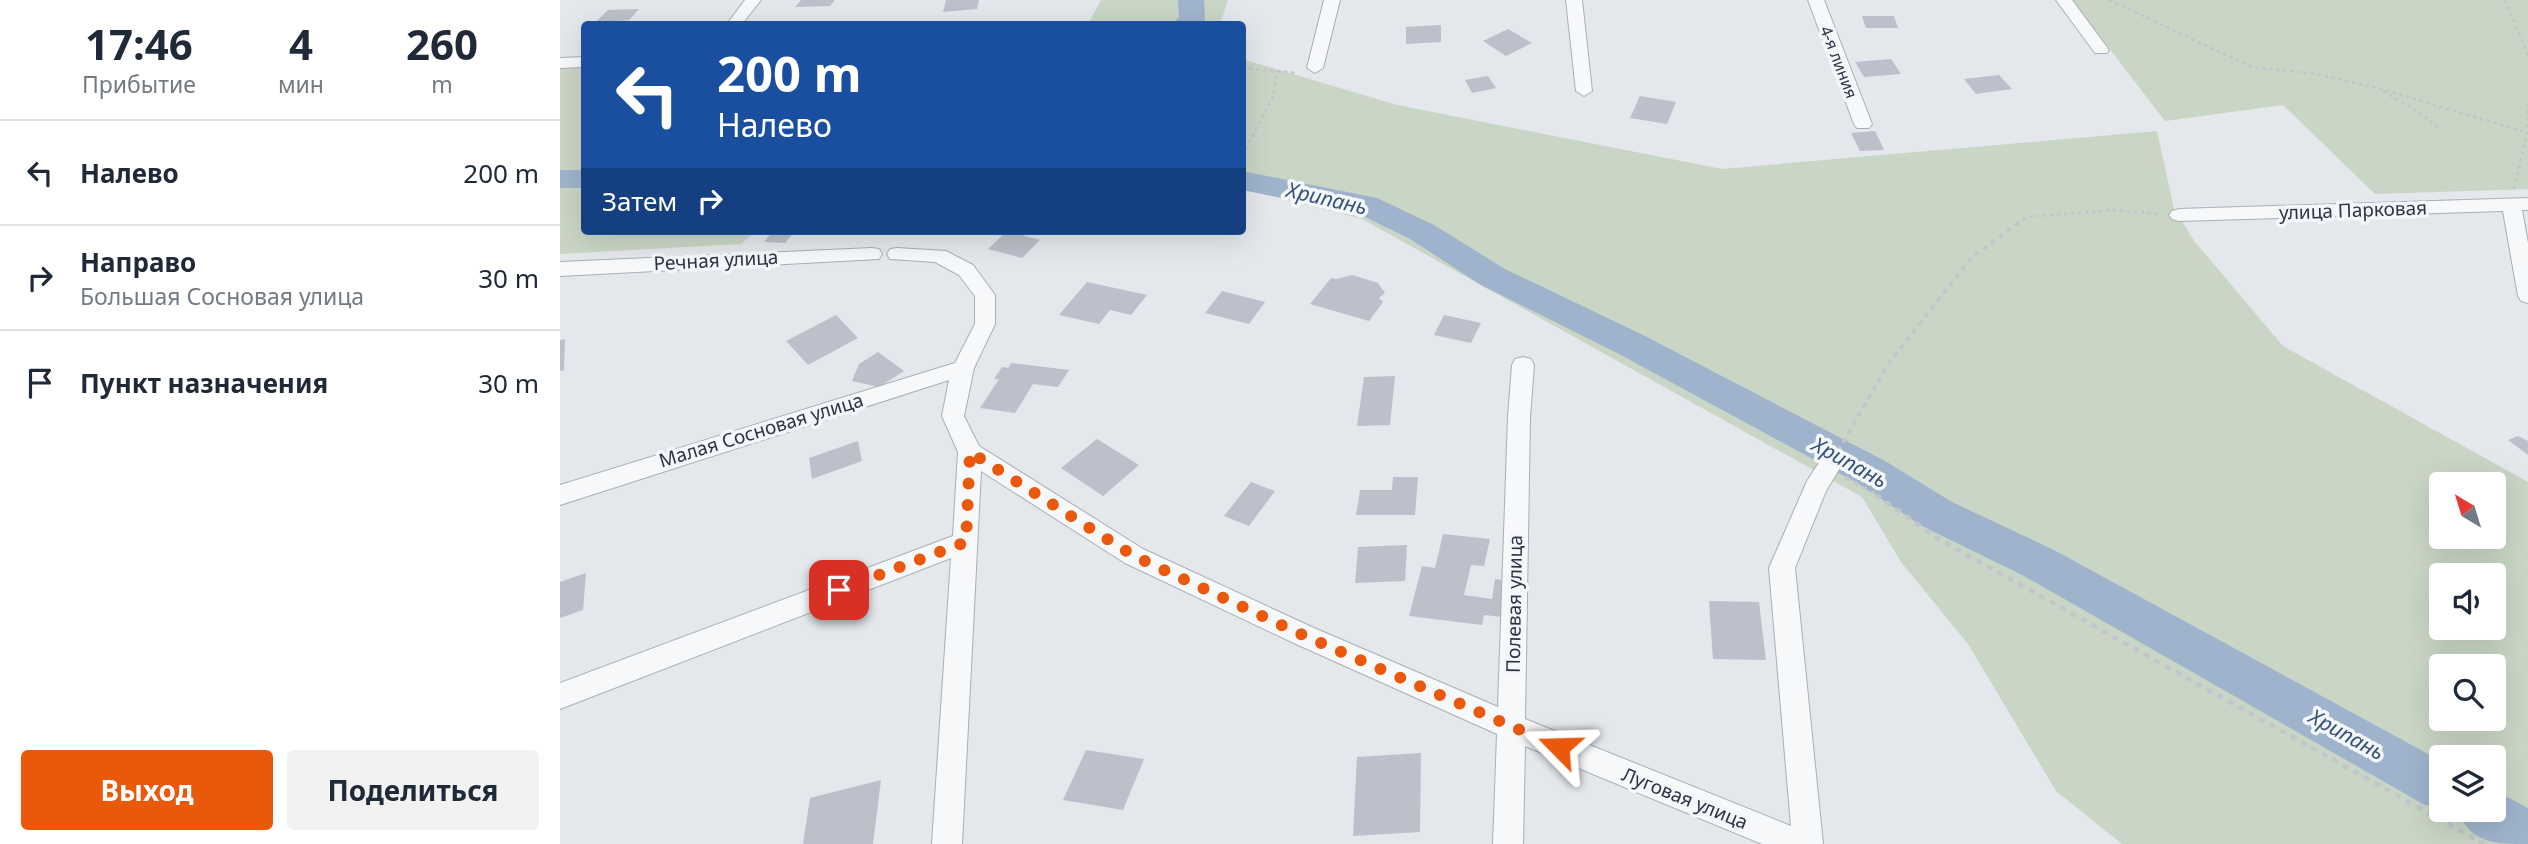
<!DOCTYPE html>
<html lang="ru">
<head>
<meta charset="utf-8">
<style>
  body { margin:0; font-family:"Noto Sans",sans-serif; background:#f2f2f3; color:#1f2937; height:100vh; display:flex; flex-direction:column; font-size:26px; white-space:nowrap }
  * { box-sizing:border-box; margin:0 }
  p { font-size:23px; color:#747a83 }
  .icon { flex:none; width:38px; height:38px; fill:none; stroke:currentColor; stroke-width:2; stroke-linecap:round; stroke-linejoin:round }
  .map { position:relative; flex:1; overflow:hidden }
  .sheet { display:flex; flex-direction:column; background:#fff; width:560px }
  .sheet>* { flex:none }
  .top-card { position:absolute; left:21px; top:21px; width:665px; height:214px; border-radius:7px; box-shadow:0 7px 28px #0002; background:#1a4fa0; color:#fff; overflow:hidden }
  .needle { width:46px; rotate:322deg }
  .controls { position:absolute; left:1869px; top:472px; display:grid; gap:14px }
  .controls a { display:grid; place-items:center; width:77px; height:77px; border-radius:7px; background:#fff; box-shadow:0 7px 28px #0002; font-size:35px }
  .pin { position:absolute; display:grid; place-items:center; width:60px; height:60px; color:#fff; margin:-30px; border-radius:14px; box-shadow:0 4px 10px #0006 }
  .me { position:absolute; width:77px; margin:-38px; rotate:292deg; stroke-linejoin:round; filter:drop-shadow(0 0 5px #0008) }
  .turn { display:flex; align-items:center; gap:24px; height:147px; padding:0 21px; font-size:32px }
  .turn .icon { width:91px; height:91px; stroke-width:2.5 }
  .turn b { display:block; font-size:49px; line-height:60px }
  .then { display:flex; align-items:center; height:66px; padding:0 21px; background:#0003; gap:14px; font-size:26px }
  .eta { display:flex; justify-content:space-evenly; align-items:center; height:119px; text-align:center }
  .eta b { font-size:42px; font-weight:700; line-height:49px }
  .action { display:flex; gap:14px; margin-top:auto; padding:14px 21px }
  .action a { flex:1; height:80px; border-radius:7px; background:#ea580c; color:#fff; font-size:28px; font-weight:700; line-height:80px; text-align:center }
  .action a+a { background:#f2f2f3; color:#1f2937 }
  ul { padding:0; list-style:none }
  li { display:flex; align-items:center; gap:21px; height:105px; padding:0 21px; border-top:2px solid #e0e1e3 }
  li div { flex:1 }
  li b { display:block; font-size:26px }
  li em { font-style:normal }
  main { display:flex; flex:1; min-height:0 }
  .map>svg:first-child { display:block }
  .green { fill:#c9d6c5; fill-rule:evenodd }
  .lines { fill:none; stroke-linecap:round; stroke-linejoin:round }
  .river { fill:#9fb4cc; fill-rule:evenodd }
  .building { fill:#bbc0ca }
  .minor-casing { stroke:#a9aeb7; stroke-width:2 }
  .path-far2 { stroke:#c2c5cb; stroke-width:2.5; stroke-dasharray:3.5 3.5; stroke-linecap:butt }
  .path-far1 { stroke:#c2c5cb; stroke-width:3.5; stroke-dasharray:5 5; stroke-linecap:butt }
  .path { stroke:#c2c5cb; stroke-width:4.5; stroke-dasharray:6 6; stroke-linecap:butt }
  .minor { fill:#f7f8fa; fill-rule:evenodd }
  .route { stroke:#ea580c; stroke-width:12; stroke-dasharray:0 21.6 }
  .labels { text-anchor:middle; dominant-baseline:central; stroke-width:7; stroke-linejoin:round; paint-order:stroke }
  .far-street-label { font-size:16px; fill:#2b3445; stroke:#f4f6f9 }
  .street-label { font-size:19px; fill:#2b3445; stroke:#f4f6f9 }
  .water-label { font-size:21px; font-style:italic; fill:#34527a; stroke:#f4f6f9 }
</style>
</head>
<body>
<main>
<section class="sheet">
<div class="eta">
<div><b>17:46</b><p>Прибытие</p></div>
<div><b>4</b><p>мин</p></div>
<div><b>260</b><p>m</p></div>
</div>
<ul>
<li><svg class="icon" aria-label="left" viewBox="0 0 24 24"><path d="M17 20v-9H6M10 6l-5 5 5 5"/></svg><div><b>Налево</b></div><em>200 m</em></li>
<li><svg class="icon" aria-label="right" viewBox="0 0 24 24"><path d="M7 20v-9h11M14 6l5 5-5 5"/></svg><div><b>Направо</b><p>Большая Сосновая улица</p></div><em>30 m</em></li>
<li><svg class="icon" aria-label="arrive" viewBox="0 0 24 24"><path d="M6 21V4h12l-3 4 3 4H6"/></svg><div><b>Пункт назначения</b></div><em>30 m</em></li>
</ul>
<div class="action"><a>Выход</a><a>Поделиться</a></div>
</section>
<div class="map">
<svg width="1968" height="844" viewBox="0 0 1968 844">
  <rect width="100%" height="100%" fill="#e4e7ec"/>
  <g class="green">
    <path d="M541,0H668L660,24H528Z"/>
    <path d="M1512,0H1968V189L1815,194L1723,105L1605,121Z"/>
    <path d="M682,59L837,105L1162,169L1597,131L1614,209L1635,242L1723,346L1968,482V844H1562L1496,791L1408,644L1341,562L1302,497L802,219L683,189ZM1881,485H1934V537H1881ZM1881,576H1934V628H1881ZM1881,667H1934V719H1881ZM1881,758H1934V810H1881Z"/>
    <path d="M24,66V231H196L181,244L0,254V68Z"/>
  </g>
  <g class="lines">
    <g class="river">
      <path d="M618,0H644L645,19L641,24H613L619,17Z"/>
      <rect x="0" y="170" width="24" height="18"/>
      <path d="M682,171L817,198L874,225L945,269L1085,336L1325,461L1392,502L1494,550L1881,761L1883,810L1863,804L1464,576L1362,526L1297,483L1059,354L921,285L850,239L797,213L682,190Z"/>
      <path d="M1934,790L1968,808V844C1935,844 1911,844 1897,810H1934Z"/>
    </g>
  </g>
  <g class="building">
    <path d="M241,0H275L270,6L235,7Z"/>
    <path d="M386,0H419L417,9L383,12Z"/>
    <path d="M79,9L69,20L34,24L48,10Z"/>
    <path d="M1302,16H1334L1338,28H1306Z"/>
    <path d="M881,25V42L846,44V27Z"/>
    <path d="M948,29L972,43L946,56L923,41Z"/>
    <path d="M1331,59L1341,74L1304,77L1295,62Z"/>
    <path d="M1439,75L1452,89L1416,94L1404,79Z"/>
    <path d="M928,76L936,88L912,93L905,80Z"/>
    <path d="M1080,96L1116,102L1107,124L1070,118Z"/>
    <path d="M1315,131L1324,150L1300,151L1291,133Z"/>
    <path d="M213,231H235L225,243L204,242Z"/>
    <path d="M447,231L480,240L462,258L428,249Z"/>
    <path d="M792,275L818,283L825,293L819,298L823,302L809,321L750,304L771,278L776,279Z"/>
    <path d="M527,282L587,295L571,315L550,310L539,324L499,315Z"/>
    <path d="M662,291L705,302L689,324L645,313Z"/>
    <path d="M276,315L298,338L248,365L226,341Z"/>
    <path d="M884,315L921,323L911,343L874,335Z"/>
    <path d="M5,339L4,370L0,371V340Z"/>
    <path d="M318,352L344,371L319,387L292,381L299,364Z"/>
    <path d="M451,363L509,370L498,387L473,384L455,413L420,408L439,379H434L442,367L448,368Z"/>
    <path d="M835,376L830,425L797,426L804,377Z"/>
    <path d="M1958,436L1968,441V455L1948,440Z"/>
    <path d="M537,439L579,465L543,496L501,468Z"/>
    <path d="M298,441L302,461L252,479L249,458Z"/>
    <path d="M833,477H858L855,515H796L800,490H832Z"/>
    <path d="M691,482L715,491L689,526L664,516Z"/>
    <path d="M883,534L930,539L924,566L911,565L904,595L932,599L935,579L949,581L942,617L924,615L922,625L849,616L862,566L875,568Z"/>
    <path d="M847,545L845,581L795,583L798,547Z"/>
    <path d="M26,573L23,610L0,618V582Z"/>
    <path d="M1149,601L1199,602L1206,660L1153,659Z"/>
    <path d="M526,750L584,759L563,810L503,800Z"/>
    <path d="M861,753L860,832L793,836L797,757Z"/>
    <path d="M321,780L313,844H243L250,798Z"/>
  </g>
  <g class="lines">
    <g class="minor-casing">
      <g id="minor">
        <path d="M185,0H201L182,24H167Z"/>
        <path d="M764,0H780L763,68L755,73L747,68Z"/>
        <path d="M1006,0H1022L1032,91L1024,96L1016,91Z"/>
        <path d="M1248,0H1264L1312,124L1309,128H1297L1294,124Z"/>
        <path d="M1496,0H1512L1549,50L1547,53H1535Z"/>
        <path d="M24,57V67L0,68V58Z"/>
        <path d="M1968,198V210H1962L1968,243V303L1961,301L1958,296L1943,211L1619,221L1612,219L1609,215L1612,211L1619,209Z"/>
        <path d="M312,248L319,249L322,254L319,259L0,276V262Z"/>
        <path d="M337,248L386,251L413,265L435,295V324L414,368L404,416L419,446L583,549L754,628L938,707L948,417L952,365L955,359L963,357L971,359L974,365L970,417L965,719L1231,826L1209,568L1247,481L1260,461L1268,459L1276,461L1280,468L1266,491L1235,568L1263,844H1202L965,746L963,844H933L937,734L736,644L565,563L421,471L402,844H372L391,558L0,709V683L393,536L398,452L382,416L389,380L0,505V485L395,363L415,324V296L399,275L375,262L330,259L327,254L330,249Z"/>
      </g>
    </g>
    <g class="path-far2">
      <path d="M1549,0L1692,67L1755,74L1818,88L1968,133"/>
      <path d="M1945,0L1968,55"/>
      <path d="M682,68L737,73"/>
      <path d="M1823,91L1865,116L1881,131"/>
      <path d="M682,155L713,97L717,71"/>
      <path d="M1954,189L1967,133L1968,104"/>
      <path d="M1463,220L1467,217L1554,210L1599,214"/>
    </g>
    <g class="path-far1">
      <path d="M1278,451L1329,363L1411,258L1465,218"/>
      <path d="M1285,477L1319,496"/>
    </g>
    <path class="path" d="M1316,495L1382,541L1924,844"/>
    <use href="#minor" class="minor"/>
  </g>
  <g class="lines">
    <path class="route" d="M279,590L406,542L410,452L574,556L745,636L999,747"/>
  </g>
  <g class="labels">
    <g class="far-street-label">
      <text transform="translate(1279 62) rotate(69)">4-я линия</text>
    </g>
    <g class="street-label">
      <text transform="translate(1793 210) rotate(-2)">улица Парковая</text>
      <text transform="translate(156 260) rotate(-3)">Речная улица</text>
      <text transform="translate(201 430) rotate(-17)">Малая Сосновая улица</text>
      <text transform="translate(954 604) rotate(-89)">Полевая улица</text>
      <text transform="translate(1125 798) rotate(22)">Луговая улица</text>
    </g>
    <g class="water-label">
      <text transform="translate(767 198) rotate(13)">Хрипань</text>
      <text transform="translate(1290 462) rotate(29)">Хрипань</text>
      <text transform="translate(1787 734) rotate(29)">Хрипань</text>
    </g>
  </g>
</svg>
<div class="controls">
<a><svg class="needle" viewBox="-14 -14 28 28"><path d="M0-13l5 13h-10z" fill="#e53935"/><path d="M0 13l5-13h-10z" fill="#747a83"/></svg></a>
<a><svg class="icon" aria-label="sound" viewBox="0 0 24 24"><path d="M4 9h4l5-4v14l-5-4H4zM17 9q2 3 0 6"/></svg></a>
<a><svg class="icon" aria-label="search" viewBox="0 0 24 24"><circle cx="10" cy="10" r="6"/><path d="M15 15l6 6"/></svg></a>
<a><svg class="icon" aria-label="layers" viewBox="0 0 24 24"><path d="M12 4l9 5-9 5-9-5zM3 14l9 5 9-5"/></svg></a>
</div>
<div class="pin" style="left:279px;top:590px;background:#d93025"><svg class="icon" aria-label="arrive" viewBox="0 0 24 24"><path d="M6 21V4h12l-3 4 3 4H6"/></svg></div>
<svg class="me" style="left:999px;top:747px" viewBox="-20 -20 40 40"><path d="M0-17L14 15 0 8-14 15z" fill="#ea580c" stroke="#fff" stroke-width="4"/></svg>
<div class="top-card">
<div class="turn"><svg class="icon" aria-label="left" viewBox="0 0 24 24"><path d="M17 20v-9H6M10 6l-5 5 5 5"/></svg><div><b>200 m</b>Налево</div></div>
<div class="then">Затем<svg class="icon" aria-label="right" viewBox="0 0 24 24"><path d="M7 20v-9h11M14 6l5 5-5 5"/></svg></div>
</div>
</div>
</main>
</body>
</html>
